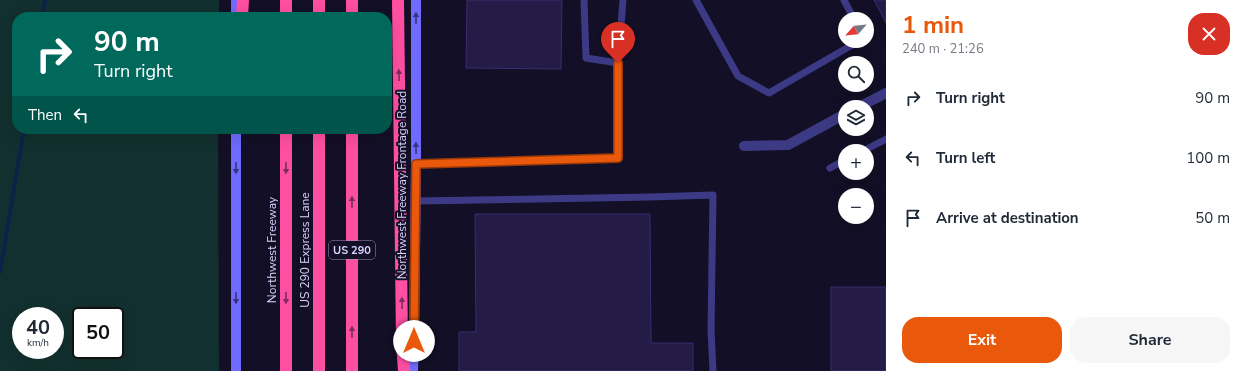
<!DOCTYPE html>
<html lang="en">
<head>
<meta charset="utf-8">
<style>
  body { margin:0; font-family:"Nunito Sans",sans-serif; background:#f6f6f7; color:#1f2937; height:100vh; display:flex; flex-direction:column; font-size:15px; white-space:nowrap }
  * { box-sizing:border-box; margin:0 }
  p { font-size:13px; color:#747a83 }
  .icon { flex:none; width:22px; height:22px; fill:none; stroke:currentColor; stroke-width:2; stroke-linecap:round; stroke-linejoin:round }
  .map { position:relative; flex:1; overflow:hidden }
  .drawer { display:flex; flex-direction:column; background:#fff; width:360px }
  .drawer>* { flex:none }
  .banner { position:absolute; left:12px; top:12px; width:380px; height:122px; border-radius:16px; box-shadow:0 4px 16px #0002; background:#00695c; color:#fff; overflow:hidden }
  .needle { width:26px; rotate:243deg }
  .controls { position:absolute; left:838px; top:12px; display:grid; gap:8px }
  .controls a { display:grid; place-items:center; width:36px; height:36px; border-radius:50%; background:#fff; box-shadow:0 4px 16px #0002; font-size:20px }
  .speed { position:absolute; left:12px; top:307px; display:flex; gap:8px; font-size:20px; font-weight:700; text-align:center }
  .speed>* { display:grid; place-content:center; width:52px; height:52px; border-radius:50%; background:#fff; box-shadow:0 4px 16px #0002; line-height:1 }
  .speed small { font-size:10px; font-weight:400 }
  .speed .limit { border:2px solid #111; border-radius:6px; background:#fff; color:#111 }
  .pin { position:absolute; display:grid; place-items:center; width:34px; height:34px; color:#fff; margin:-41px -17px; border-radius:50% 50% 50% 0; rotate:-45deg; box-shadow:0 0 4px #0007 }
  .pin .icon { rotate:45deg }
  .me { position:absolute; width:44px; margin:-22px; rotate:0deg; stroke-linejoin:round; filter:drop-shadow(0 0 3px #0008) }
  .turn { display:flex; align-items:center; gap:14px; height:84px; padding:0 16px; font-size:18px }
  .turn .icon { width:52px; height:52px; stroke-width:2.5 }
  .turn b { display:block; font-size:28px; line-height:34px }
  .then { display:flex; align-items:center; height:38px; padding:0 16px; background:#0003; gap:8px; font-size:15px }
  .round { display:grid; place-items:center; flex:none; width:42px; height:42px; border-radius:16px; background:#f6f6f7 }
  .overview { display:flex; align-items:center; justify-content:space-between; height:68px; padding:0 16px }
  h1 { font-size:24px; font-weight:700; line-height:30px; color:#ea580c }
  .cta { display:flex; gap:8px; margin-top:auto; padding:8px 16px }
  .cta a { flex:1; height:46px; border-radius:16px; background:#ea580c; color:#fff; font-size:16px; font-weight:700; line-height:46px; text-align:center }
  .cta a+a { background:#f6f6f7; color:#1f2937 }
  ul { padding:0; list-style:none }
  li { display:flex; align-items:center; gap:12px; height:60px; padding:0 16px }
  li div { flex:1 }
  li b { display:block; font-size:15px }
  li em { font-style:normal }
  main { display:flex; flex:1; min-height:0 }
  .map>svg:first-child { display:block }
  .green { fill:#12302f; fill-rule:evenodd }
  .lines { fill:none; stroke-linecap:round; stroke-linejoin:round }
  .stream { stroke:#0c2248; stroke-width:4 }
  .building { fill:#241b47; stroke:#3b2d73 }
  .service { stroke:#3d3a85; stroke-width:7 }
  .minor { stroke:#3d3a85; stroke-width:10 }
  .secondary { stroke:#6f6bff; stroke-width:10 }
  .motorway { stroke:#ff4fa3; stroke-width:12 }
  .oneway { fill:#38347d }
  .oneway2 { fill:#7d2c5e }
  .route-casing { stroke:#983908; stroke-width:10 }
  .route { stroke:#ea580c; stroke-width:7 }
  .labels { text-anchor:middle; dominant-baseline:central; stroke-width:4; stroke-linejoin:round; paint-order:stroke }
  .shield { fill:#130f26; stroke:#9e99be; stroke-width:1 }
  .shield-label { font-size:11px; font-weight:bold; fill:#d9d4ff }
  .street-label { font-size:12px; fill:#d9d4ff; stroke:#130f26 }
</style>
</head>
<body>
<main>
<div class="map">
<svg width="886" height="371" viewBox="0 0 886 371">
  <rect width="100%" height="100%" fill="#130f26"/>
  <path class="green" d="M0,0H219V17H17V129H218L219,371H0ZM21,316H55V350H21ZM81,316H115V350H81Z"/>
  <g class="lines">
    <g class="stream">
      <path d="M42,17L45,0"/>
      <path d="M0,272L24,129"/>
    </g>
  </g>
  <g class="building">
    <path d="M467,0H562L561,69L466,68Z"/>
    <path d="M874,0H886V23Z"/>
    <path d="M475,214H650L651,343H693V371H459V332H476Z"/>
    <rect x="831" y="287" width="55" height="84"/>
  </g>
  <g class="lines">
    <g class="service">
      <path d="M584,0L586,58L618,63"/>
      <path d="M696,0L738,76L769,93L859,41"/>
      <path d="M844,0L854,19"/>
      <path d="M863,151L886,139"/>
      <path d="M416,164L618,158V63L623,0"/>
      <path d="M830,168L845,160"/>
      <path d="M415,201L650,197L713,195L711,330L713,371"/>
    </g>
    <g class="minor">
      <path d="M859,107L886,93"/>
      <path d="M744,146L788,145L845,114"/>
    </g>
    <g class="secondary">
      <path d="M236,17V0"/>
      <path d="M236,371V129"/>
      <path d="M413,371L414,341L416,164V0"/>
    </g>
    <g class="motorway">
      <path d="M398,0L402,342L404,371"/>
      <path d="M242,17L243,0"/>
      <path d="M286,17V0"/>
      <path d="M319,17V0"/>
      <path d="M352,17V0"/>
      <path d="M286,371V129"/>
      <path d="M319,371V129"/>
      <path d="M352,371V129"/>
    </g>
  </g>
  <defs><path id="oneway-solid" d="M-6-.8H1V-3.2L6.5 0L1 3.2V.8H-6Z"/></defs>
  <g class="oneway">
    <use href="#oneway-solid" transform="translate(416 18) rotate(-90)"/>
    <use href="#oneway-solid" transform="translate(416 148) rotate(-91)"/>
    <use href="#oneway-solid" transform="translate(236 168) rotate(90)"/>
    <use href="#oneway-solid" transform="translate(236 298) rotate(90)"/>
  </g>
  <g class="oneway2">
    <use href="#oneway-solid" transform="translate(399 75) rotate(-91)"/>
    <use href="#oneway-solid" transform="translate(286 168) rotate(90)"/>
    <use href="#oneway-solid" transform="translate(352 202) rotate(-90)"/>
    <use href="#oneway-solid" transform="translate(286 298) rotate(90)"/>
    <use href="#oneway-solid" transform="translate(402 303) rotate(-91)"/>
    <use href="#oneway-solid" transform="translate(352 332) rotate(-90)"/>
  </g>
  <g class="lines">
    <g class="route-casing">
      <path id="route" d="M414,341L416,164L618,158V63"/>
    </g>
    <use href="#route" class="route"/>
  </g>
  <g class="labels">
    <rect class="shield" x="329" y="241" width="46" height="18" rx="3"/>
    <g class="shield-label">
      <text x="352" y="250">US 290</text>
    </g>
    <g class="street-label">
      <text transform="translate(402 185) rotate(-90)">Northwest Freeway Frontage Road</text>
      <text transform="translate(272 250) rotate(-90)">Northwest Freeway</text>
      <text transform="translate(305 250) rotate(-90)">US 290 Express Lane</text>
    </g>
  </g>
</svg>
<div class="controls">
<a><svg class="needle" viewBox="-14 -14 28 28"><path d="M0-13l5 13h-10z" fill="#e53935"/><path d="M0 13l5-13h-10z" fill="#747a83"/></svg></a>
<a><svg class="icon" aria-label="search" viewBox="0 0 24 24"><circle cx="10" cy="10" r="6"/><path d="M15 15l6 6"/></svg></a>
<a><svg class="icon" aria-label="layers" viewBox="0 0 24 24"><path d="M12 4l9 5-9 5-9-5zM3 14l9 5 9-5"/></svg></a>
<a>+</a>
<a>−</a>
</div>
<div class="speed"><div>40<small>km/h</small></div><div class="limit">50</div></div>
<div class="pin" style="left:618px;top:63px;background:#d93025"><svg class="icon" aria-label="arrive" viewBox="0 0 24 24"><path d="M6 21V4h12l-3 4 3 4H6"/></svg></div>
<svg class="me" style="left:414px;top:341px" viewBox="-20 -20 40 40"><circle r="19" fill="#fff"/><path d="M0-13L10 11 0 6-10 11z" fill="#ea580c"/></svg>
<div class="banner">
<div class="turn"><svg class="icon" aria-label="right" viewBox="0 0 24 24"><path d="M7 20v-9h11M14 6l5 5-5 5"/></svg><div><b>90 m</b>Turn right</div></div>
<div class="then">Then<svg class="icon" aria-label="left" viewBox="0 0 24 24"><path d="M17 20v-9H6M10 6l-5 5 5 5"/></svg></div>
</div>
</div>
<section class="drawer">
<div class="overview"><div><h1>1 min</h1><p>240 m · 21:26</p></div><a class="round" style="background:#d93025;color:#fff"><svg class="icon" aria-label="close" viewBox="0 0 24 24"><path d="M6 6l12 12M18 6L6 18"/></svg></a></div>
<ul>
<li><svg class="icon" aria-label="right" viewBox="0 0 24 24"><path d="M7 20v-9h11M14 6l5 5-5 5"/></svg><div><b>Turn right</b></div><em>90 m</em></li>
<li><svg class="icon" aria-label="left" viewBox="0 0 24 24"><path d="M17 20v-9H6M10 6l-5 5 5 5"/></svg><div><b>Turn left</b></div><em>100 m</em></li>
<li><svg class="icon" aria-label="arrive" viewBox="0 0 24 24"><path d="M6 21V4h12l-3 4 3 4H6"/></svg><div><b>Arrive at destination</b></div><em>50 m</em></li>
</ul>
<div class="cta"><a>Exit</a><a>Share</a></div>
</section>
</main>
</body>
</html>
